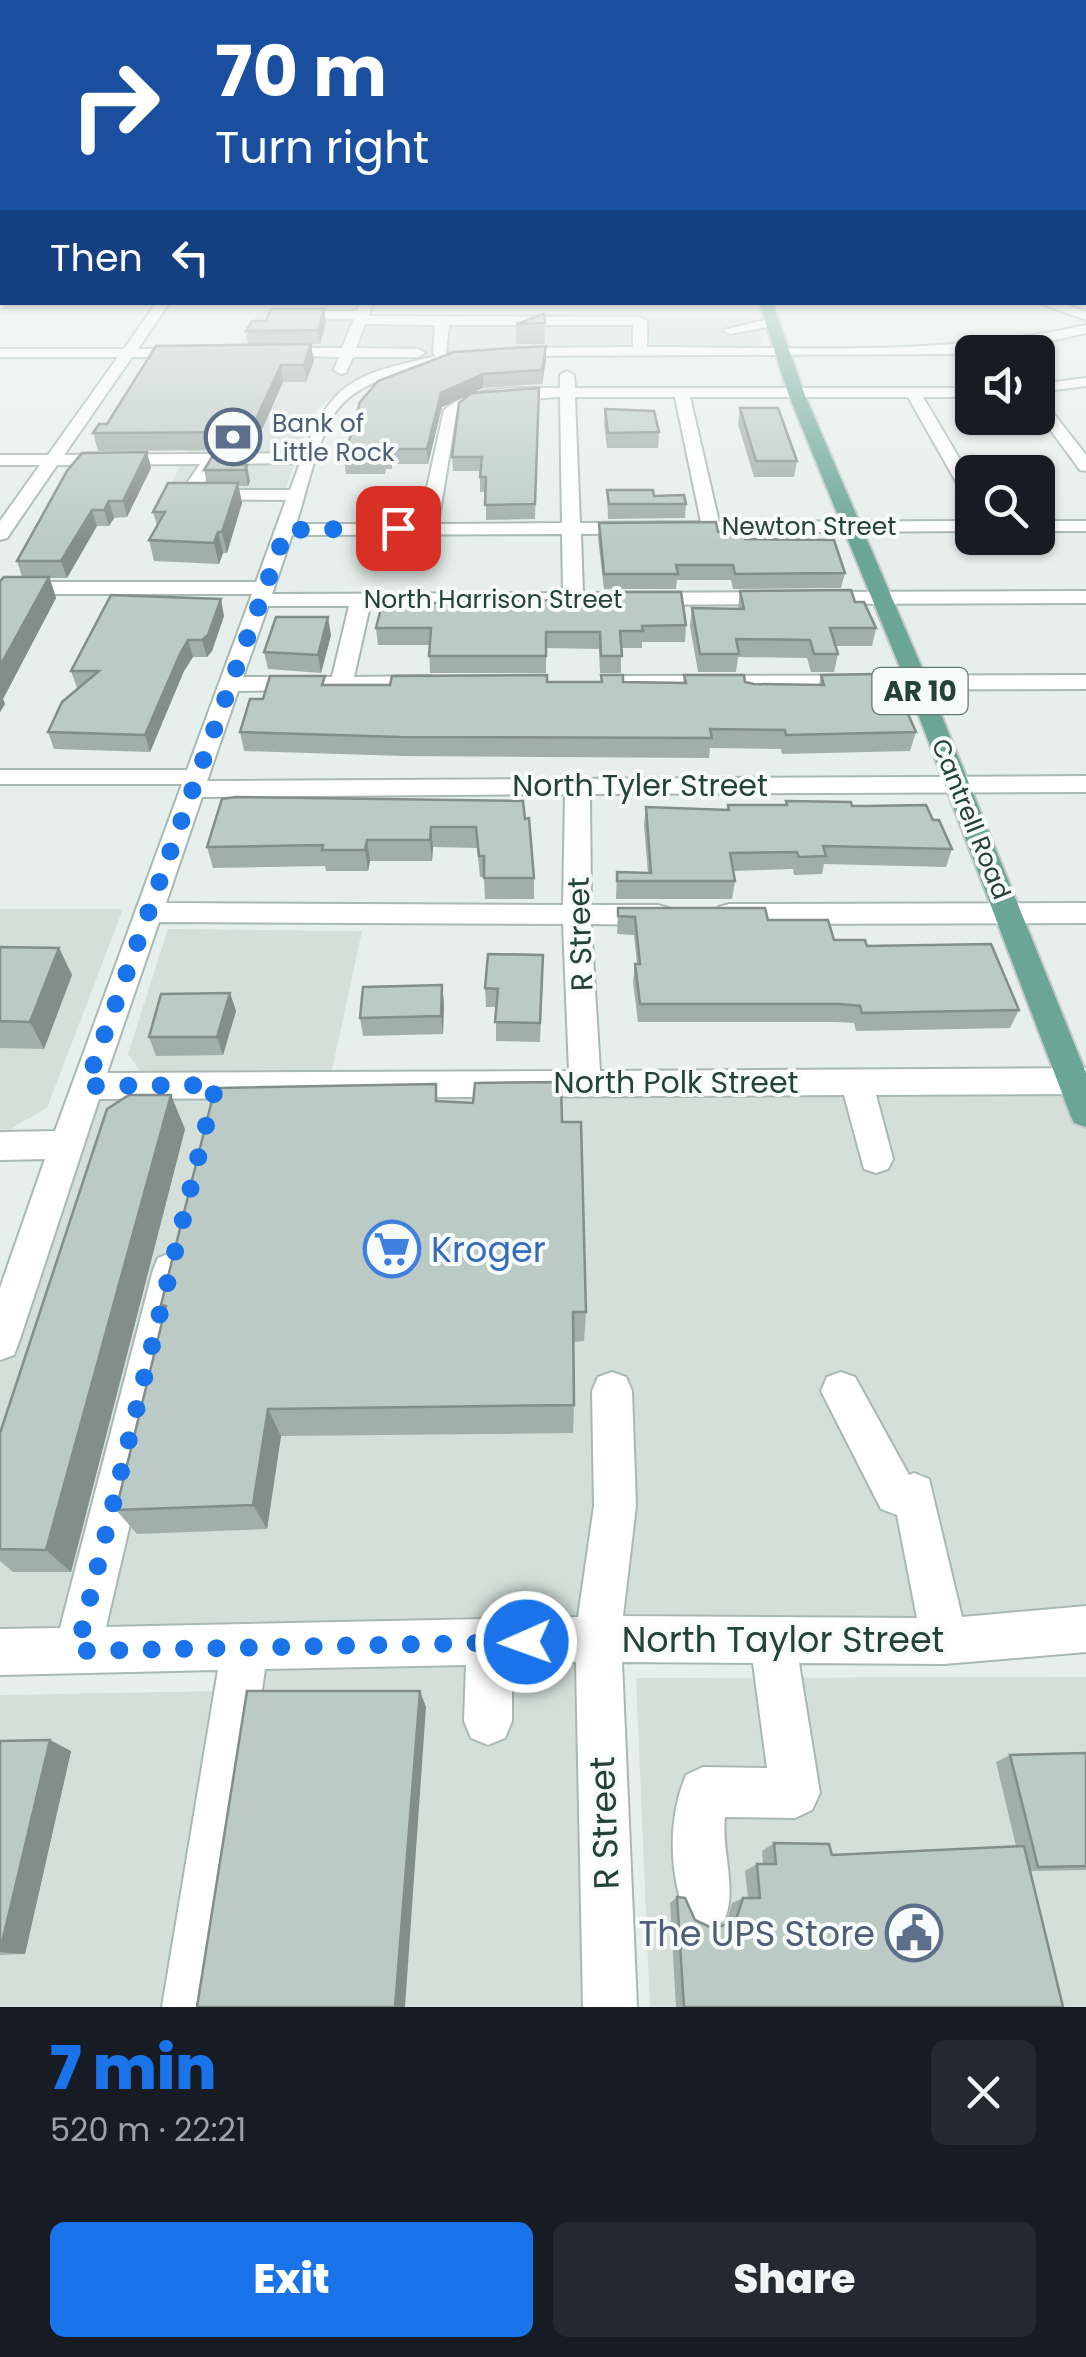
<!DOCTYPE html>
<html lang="en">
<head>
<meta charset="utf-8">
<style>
  body { margin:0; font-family:Poppins,sans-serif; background:#242831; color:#f1f3f6; height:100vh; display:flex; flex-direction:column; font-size:38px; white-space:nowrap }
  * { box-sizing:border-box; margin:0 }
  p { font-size:32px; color:#9ea1a6 }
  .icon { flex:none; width:55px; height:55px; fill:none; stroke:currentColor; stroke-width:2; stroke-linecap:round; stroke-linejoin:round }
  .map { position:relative; height:2007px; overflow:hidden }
  .drawer { display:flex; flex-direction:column; background:#171b24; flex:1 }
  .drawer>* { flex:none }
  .top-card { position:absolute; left:0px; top:0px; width:1088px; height:305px; box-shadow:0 2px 8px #0004; background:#1a4fa0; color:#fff; overflow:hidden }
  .tools { position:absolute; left:955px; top:335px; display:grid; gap:20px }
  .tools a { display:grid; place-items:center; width:100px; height:100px; border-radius:15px; background:#171b24; box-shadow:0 2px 8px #0004; font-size:50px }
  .pin { position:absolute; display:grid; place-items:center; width:85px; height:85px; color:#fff; margin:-42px; border-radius:20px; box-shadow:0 5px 15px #0006 }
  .me { position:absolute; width:110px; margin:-55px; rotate:268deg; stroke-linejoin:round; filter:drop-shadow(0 0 8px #0008) }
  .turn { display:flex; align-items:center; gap:35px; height:210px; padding:0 50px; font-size:45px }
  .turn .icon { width:130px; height:130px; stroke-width:2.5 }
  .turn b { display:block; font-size:70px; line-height:85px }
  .then { display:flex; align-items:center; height:95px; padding:0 50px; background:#0003; gap:20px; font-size:38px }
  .round { display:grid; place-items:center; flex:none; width:105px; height:105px; border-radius:15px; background:#242831 }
  .overview { display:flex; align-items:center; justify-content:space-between; height:170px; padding:0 50px }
  h1 { font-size:60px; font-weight:800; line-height:75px; color:#1a73e8 }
  .button { display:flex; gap:20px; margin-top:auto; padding:20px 50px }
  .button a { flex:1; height:115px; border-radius:15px; background:#1a73e8; color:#fff; font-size:40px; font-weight:800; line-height:115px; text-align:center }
  .button a+a { background:#242831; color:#f1f3f6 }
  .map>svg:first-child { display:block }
  .built { fill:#d4dfda }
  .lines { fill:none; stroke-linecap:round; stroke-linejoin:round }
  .minor-casing { stroke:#a8b8b2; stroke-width:4 }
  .major-casing { stroke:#c2cac8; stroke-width:4 }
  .minor { fill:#fff; fill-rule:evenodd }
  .major { fill:#6aa596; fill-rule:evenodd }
  .wall { fill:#a1aea9 }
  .shaded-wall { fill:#838d89 }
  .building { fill:#bbcac4; stroke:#838d89; stroke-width:2.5 }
  .route { stroke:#1a73e8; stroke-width:18; stroke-dasharray:0 32.4 }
  .labels { text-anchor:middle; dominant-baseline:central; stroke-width:8; stroke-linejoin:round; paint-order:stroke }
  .far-service-label { font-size:25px; fill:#4e5e75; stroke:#f7fbf9; text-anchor:start }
  .far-street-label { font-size:25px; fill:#24423a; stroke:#f7fbf9 }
  .shield { fill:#f7fbf9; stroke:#637a73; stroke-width:2.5 }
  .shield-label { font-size:28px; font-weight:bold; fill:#24423a }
  .street-label { font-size:30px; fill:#24423a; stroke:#f7fbf9 }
  .near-shop-label { font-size:35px; fill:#366cbe; stroke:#f7fbf9; text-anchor:start }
  .near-street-label { font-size:35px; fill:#24423a; stroke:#f7fbf9 }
  .near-service-label { font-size:35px; fill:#4e5e75; stroke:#f7fbf9; text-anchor:end }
</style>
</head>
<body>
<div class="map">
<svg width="1086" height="2007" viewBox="0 0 1086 2007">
  <rect width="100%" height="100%" fill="#e6efeb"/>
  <g class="built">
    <path d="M259,310H356L354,316L373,317L755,318L763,344L745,349L463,350L403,363L350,385L321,405L309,420L282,500L162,501Z"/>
    <path d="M0,909H123L47,1108L10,1129H0Z"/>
    <path d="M168,929L362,931L332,1070L141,1072L128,1054Z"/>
    <path d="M1072,1081L1086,1114V1629L598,1639L610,2007H189L245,1648L0,1652V1342L87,1086Z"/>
    <path d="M1086,1677V2007H650L636,1678Z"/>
    <path d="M225,1691L172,2007H0V1695Z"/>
  </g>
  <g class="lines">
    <g class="minor-casing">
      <g id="minor">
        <path d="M2,264V273L0,274V265Z"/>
        <path d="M157,302H170L138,349H193L200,353L193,357H132L64,455L304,453C333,377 361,374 436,356L433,353L435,325L365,324L356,348L418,349L425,353L418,357H353L346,373L341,374L334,370L339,357L269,355L267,352L274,348H342L354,319L281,318V312L286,311H357L360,302H373L369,316L640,317L647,321V347C793,347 943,357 1086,325V333L1020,348L951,354L519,356C467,360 363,365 333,416C315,448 307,491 296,524H419L444,410C475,384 520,388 560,388V375L567,371L574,375L575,388H972V397H923L972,480V499L963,494L908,397H690L719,522L972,521V531L581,534L583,593L1086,591V603L370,606L354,677L428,676L436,678L439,683L436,688L238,691L207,781L1086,776V792L590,794L591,905H658L668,908L672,915L668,922L658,925L591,924L600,1071L1086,1068V1094L876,1095L893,1159L888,1169L876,1173L864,1169L844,1095L99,1099L19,1342L14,1355L0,1360V1288L45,1159L0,1160V1132L55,1131L182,784H0V770H187L252,594H0V582H256L286,500L182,499L179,495L200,464L57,465L7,538L0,540V521L40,465H0V455H48L118,357H0V349H124ZM449,325H633V347L519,348L446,354ZM560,397L562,523L438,524L456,415L470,403ZM575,397H675L701,522L580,523ZM300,463L290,490H200L216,464ZM562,534L563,593L272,594L292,535ZM268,606H349L332,677H243ZM565,794L563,905L166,903L202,797ZM159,922L563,924L569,1071L107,1073Z"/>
        <path d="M1037,302H1058L1086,312V320Z"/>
        <path d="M773,318L780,322L778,325L730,334L723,330Z"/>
        <path d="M1086,378V386L1038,392V384Z"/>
        <path d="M1038,398L1043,400L1086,455V471L1080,470L1038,413Z"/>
        <rect x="1038" y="521" width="48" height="10"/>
        <path d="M1086,675V689L619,690L608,683L619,676Z"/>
        <path d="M1086,903V923L729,924L719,921L715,914L719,907L729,904Z"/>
        <path d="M171,1253L184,1258L189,1270L106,1627L578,1617L594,1506L592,1391L598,1377L612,1372L626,1377L632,1391L636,1506L623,1616L917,1618L897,1515L881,1509L821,1391L827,1377L841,1372L855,1377L909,1475L914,1473L929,1479L962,1617L1086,1606V1652L944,1664L799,1663L820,1793L812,1810L795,1818L725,1817C721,1852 738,1889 724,1921L706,1929L688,1921C669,1877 667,1820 686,1775L703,1767L767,1768L753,1663L622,1662L637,2007H583L576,1662L512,1664V1721L505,1738L488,1745L471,1738L464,1721L466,1665L265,1669L216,2007H162L218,1670L0,1675V1629L60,1628L153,1270L158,1258Z"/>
      </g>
    </g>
    <g class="major-casing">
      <path id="major" d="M759,302H772L804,393L928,682L1086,1073V1127L1074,1123L1070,1114L906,682L788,393Z"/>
    </g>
    <use href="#minor" class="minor"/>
    <use href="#major" class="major"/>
  </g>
  <g class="wall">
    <path d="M324,309L326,323L320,344L258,345L314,361L306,382H283L253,450L98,451L93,433L248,345L246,331L266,321Z"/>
    <path d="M544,314L545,344H516V324Z"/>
    <path d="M546,346V360L542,384L483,388L473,393L539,388L535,519L486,520V492H480V471H453L452,457L469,395L442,407L428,464H392V469H386L385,474H346L344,459L360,402Z"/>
    <path d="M740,408L797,461L794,477H754L738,424Z"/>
    <path d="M605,409L659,432L658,448H607L604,425Z"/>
    <path d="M147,452L151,468L127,517L114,518L109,526H97L67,578H50L56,598L3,699L5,704L0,712V581L22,577L17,561Z"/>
    <path d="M243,452L250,481L248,486H238L242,503L227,553H223L219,564L154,561L149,540L157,526L153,512L207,483L204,470Z"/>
    <path d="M607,490L654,496L686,504L685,518L608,519Z"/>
    <path d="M599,523L718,532L745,539L845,573L841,588L733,589L731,580H677L676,589H604L598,538Z"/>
    <path d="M740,591L855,602L876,628L872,646H835L838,654L834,672H811L807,658L738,657L736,672H698L690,626L692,608L738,609Z"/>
    <path d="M606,592L686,625L685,642H642V648H621V673H600L599,649L546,648V673H430L429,645H378L376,628L606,599Z"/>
    <path d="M224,616L212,651L207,657H193L184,671L150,752L54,749L48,732L79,688H77L71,671Z"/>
    <path d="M331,635L321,673L268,669L264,652Z"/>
    <path d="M684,675L754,684L819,685L821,675L886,705L916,732L910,751L782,754L781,749L710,748L709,758L403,756L244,751L240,732L327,685H390L547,682L683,683Z"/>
    <path d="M523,801L534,878V899H485L484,877H480L477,848L433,847L432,861H370L368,871H326L325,866L213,868L207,847Z"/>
    <path d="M786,801L852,806L933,820L952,849L946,867L824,864L822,874L794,875L793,869L733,871L735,881L732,899H616L617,872L648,873L644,825L646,807L727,810L728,805H785Z"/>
    <path d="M618,908L768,920L834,940L867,946L1019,1010L1010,1028L856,1031L854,1023L836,1022H638L633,982L635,964H637L634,935L617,934Z"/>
    <path d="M0,947L59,948L72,975L44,1049L0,1048Z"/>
    <path d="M543,973L540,1042L496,1041V1007H486L485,988Z"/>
    <path d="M442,985L444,1004L443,1034L363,1036L360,1018Z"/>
    <path d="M230,993L236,1011L223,1055L156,1056L149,1037Z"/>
    <path d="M438,1101L562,1122L586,1312L584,1341L573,1342L574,1405L573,1433L281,1436L267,1529L137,1534L116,1510L165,1312L161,1305Z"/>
    <path d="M185,1129L71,1572H13L0,1561V1433Z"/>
    <path d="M0,1741L71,1751L25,1954L0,1955Z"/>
    <path d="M1086,1753V1870L1030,1871L1063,2007H676L670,1903L677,1897L695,1920L714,1929L726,1924L732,1903L743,1898H748L745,1871L757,1864H763L762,1851L774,1843L832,1855L1016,1846L996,1762L1010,1755Z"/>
  </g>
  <g class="shaded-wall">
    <path d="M324,309L326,323L320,344L318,330Z"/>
    <path d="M311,344L314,361L306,382L304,365Z"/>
    <path d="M546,346V360L542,384V370Z"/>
    <path d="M281,365L283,382L253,450L250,432Z"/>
    <path d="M483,374V388L442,407L428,464L427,449L441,393Z"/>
    <path d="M147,452L151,468L127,517L123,501Z"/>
    <path d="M243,452L246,467L235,465Z"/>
    <path d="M247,465L250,481L248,486L245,470Z"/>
    <path d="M238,483L242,503L227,553L222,532Z"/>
    <path d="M109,501L114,518L109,526L104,510Z"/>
    <path d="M92,510L97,526L67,578L61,561Z"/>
    <path d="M218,532L223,553L219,564L214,543Z"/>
    <path d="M49,577L56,598L3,699L5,704L0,712V666Z"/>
    <path d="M221,599L224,616L212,651L207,657L202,640Z"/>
    <path d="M328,617L331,635L321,673L318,655Z"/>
    <path d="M188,640L193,657L184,671L150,752L145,735L180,654Z"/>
    <path d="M431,827L433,847L432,861L430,840Z"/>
    <path d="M367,840L370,861L368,871L365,850Z"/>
    <path d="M59,948L72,975L44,1049L30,1022Z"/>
    <path d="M442,985L444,1004L443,1034L441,1016Z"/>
    <path d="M230,993L236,1011L223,1055L217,1037Z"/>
    <path d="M171,1095L185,1129L71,1572L46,1550Z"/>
    <path d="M268,1409L281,1436L267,1529L253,1505Z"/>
    <path d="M420,1691L426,1707L405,2007H395Z"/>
    <path d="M50,1740L71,1751L25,1954L0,1952Z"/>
  </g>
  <g class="building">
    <path d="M271,309H324L318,330L246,331L252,321H266Z"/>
    <path d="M544,314L545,323L516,324Z"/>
    <path d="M311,344L304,365H281L250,432L93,433L99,424H107L156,346Z"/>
    <path d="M546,346L542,370L483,374L441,393L427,449H391L390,454H384L383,459H344L360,402L378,381L454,352Z"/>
    <path d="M539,388L535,504L485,505L486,477H480L482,457H452L459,403L471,393Z"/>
    <path d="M740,408H778L797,461H756Z"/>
    <path d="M605,409L654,411L659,432L608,433Z"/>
    <path d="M147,452L123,501H109L104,510H92L61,561H17L67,471L82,453Z"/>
    <path d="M215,452H243L235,465H247L245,470H204Z"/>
    <path d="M168,483H238L222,532H218L214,543L149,540L165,512H153Z"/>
    <path d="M607,490H653L654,496L684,495L686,504H609Z"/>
    <path d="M716,522L718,532H743L745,539L834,540L845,573L735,574L733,565H676L678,574H604L599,523Z"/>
    <path d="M4,577H49L0,666V581Z"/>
    <path d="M851,590L855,602H864L876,628H830L838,654H814L810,640L736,639L739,654H700L692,608L744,609L740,591Z"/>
    <path d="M606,592H681L686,625L642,626L643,631H620L622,656H601L600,632H546V656H429L431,628H376L382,604L607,599Z"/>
    <path d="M111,595L221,599L208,635L202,640H188L180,654L145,735L48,732L62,702L99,671H71Z"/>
    <path d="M276,617H328L318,655L264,652Z"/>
    <path d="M875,674L886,705H904L916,732L786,735L785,730L710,729L712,738L401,737L240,732L250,699H263L270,676H325L322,685H390L392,676L547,675V682H602L601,675H623V682L686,683L684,675H744L745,682L754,684L824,685L821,675Z"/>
    <path d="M236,797L523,801L525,819L529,818L534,878H484V856H479L476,827H431L430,840H367L365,850H322L323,845L207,847L222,799Z"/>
    <path d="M786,801L851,802L852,806H865L926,805L933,820H939L952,849L823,846L826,856L799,857L797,852L730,853L735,881H617V872L651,873L646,807L729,810L728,805H787Z"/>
    <path d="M618,908H765L768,920H828L834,940H865L867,946L991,944L1019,1010L862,1013L860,1006L841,1004H640L635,964H640L635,917L618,916Z"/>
    <path d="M0,947L59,948L30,1022L0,1021Z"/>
    <path d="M488,954L543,955L540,1023L495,1022L498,989L485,988Z"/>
    <path d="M442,985L441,1016L360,1018L363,987Z"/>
    <path d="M230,993L217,1037H149L161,994Z"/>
    <path d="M561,1082L562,1122H581L586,1312H573L574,1405L268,1409L253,1505L116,1510L166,1306L161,1305L213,1096H217L219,1088L436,1084V1101L473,1103L475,1083Z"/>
    <path d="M129,1095H171L46,1550L0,1549V1433L107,1109Z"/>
    <path d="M247,1691H420L395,2007H197Z"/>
    <path d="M50,1740L0,1951V1741Z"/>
    <path d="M1086,1753V1866L1038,1867L1010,1755Z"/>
    <path d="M774,1843L829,1844L832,1855L1024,1846L1063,2007H684L677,1897L685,1898L695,1920L714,1929L736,1920L743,1898H760L757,1864H776Z"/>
  </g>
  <linearGradient id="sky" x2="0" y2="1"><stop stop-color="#84bce0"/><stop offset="0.48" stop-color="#f4f8f6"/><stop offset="1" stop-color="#f4f8f6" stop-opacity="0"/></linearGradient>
  <rect width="1086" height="544" fill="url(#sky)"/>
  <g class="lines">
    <path class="route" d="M398,528L286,530L86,1086L216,1085L77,1651L526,1642"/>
  </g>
  <defs>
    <g id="bank-ring" transform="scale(2.875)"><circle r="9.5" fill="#f7fbf9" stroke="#5c6f8a" stroke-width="1.5"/><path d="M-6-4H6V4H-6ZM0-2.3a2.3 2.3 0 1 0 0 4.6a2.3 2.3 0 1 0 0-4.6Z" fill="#5c6f8a"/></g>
    <g id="supermarket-ring" transform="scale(2.875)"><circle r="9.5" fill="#f7fbf9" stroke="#3f7fe0" stroke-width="1.5"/><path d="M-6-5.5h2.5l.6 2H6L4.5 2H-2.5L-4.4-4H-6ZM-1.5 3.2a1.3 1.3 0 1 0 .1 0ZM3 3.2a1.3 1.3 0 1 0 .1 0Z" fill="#3f7fe0"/></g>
    <g id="civic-ring" transform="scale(2.875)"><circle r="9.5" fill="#f7fbf9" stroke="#5c6f8a" stroke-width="1.5"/><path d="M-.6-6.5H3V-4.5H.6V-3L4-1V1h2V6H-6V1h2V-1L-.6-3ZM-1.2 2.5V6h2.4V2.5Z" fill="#5c6f8a"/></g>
  </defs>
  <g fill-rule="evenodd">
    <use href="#bank-ring" x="233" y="437"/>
    <use href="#supermarket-ring" x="392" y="1249"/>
    <use href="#civic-ring" x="914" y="1933"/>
  </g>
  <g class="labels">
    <g class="far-service-label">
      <text x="272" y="423">Bank of<tspan x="272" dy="29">Little Rock</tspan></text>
    </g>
    <g class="far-street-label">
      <text x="809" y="526">Newton Street</text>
      <text x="493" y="599">North Harrison Street</text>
      <text transform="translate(971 819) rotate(68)">Cantrell Road</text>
    </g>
    <rect class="shield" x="872.5" y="668" width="95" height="46" rx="8"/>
    <g class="shield-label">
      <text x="920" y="691">AR 10</text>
    </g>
    <g class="street-label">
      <text x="640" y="785">North Tyler Street</text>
      <text transform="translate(580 934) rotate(-92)">R Street</text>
      <text x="676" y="1082">North Polk Street</text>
    </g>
    <g class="near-shop-label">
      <text x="431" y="1249">Kroger</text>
    </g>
    <g class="near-street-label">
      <text x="783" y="1639">North Taylor Street</text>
      <text transform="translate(604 1823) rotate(-92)">R Street</text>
    </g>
    <g class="near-service-label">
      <text x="875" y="1933">The UPS Store</text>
    </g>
  </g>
</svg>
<div class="tools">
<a><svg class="icon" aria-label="sound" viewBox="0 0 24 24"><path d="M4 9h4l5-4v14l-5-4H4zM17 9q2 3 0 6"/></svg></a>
<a><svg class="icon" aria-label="search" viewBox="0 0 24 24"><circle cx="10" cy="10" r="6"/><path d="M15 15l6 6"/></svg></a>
</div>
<div class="pin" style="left:398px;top:528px;background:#d93025"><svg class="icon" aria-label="arrive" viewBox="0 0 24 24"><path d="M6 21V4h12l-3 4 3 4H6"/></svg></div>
<svg class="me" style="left:526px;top:1642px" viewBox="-20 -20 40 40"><circle r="17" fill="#1a73e8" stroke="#fff" stroke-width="3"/><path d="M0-11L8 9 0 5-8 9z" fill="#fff"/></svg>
<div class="top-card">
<div class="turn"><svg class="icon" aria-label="right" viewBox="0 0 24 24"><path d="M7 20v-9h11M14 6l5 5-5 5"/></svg><div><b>70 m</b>Turn right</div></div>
<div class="then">Then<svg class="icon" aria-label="left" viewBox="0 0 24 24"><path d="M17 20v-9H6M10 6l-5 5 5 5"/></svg></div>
</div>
</div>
<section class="drawer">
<div class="overview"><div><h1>7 min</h1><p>520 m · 22:21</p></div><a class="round"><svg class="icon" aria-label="close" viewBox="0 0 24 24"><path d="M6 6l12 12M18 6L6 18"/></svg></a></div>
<div class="button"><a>Exit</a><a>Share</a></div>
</section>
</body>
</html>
